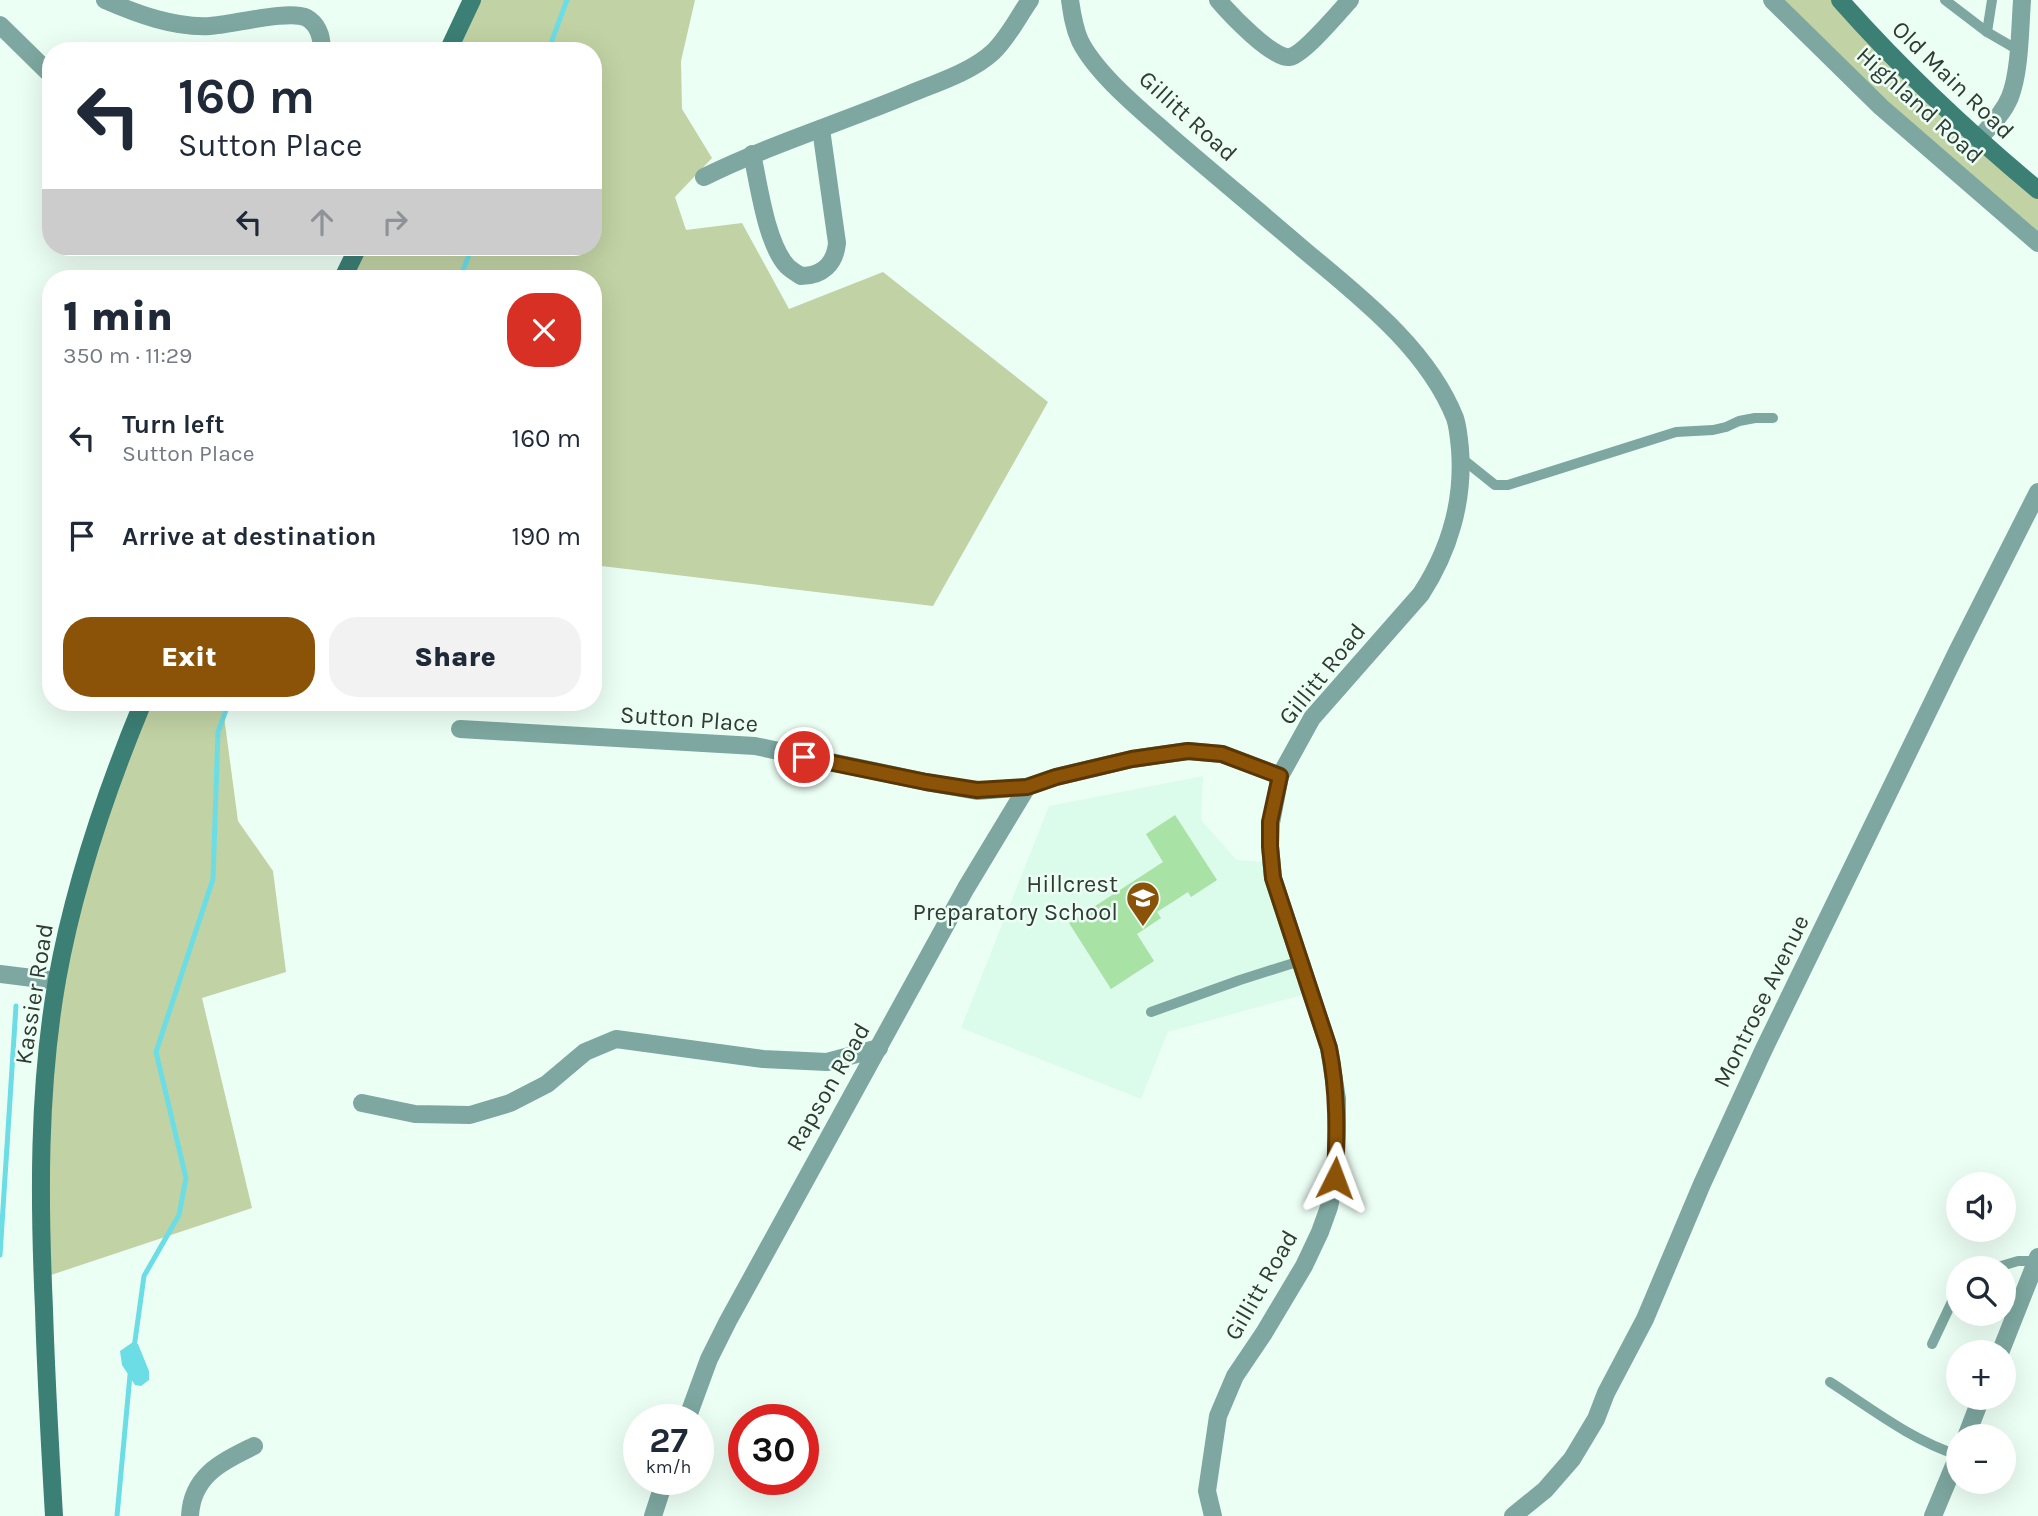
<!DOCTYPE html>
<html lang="en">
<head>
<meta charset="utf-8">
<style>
  body { margin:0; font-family:Karla,sans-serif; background:#f2f2f3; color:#1f2937; height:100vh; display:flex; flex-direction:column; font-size:26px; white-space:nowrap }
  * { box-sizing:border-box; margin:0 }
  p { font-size:23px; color:#747a83 }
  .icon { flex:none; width:38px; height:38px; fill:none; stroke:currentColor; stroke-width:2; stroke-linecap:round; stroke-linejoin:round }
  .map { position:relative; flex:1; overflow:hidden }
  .panel { position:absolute; left:42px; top:270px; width:560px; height:441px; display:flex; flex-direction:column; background:#fff; border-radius:28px; box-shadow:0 7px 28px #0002 }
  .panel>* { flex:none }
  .banner { position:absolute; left:42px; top:42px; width:560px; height:214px; border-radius:28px; box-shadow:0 7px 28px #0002; background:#fff; color:#1f2937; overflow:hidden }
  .buttons { position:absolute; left:1946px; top:1172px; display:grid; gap:14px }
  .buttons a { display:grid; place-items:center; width:70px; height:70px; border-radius:50%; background:#fff; box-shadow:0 7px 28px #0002; font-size:35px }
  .speed { position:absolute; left:623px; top:1404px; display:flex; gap:14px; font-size:35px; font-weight:700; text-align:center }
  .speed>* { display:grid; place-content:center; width:91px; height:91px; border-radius:50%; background:#fff; box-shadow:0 7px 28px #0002; line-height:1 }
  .speed small { font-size:18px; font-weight:400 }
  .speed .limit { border:10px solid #d22; background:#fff; color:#111 }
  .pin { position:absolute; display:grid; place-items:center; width:60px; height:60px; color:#fff; margin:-30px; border:4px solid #fff; border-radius:50%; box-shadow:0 2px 7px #0007 }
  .me { position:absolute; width:77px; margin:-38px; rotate:3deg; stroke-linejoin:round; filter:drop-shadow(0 0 5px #0008) }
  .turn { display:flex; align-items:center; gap:24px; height:147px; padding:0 21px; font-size:32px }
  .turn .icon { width:91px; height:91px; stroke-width:2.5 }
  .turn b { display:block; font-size:49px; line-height:60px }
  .lanes { display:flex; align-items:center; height:66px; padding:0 21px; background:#0003; justify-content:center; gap:35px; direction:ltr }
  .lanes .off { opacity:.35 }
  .round { display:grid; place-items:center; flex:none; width:74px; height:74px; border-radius:28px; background:#f2f2f3 }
  .overview { display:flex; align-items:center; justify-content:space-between; height:119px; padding:0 21px }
  h1 { font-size:42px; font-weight:800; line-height:52px }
  .primary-button { display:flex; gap:14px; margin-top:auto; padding:14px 21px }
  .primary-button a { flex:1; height:80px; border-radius:28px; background:#8b5307; color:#fff; font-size:28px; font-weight:800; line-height:80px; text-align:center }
  .primary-button a+a { background:#f2f2f3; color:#1f2937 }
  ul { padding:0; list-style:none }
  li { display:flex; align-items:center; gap:21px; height:98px; padding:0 21px }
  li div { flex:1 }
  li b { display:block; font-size:26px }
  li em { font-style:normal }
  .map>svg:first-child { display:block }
  .built { fill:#dbfbeb }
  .green { fill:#c1d2a4 }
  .water { fill:#6cdde5 }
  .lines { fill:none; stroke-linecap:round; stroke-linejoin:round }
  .stream { stroke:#6cdde5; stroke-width:5 }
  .building { fill:#a8e2a5 }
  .service { stroke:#7da7a0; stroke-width:10 }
  .minor { stroke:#7da7a0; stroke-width:18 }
  .secondary { stroke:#3c7f75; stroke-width:18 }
  .route-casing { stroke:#5a3605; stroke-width:18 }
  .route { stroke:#8b5307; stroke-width:12 }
  .labels { text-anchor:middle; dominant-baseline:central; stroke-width:5; stroke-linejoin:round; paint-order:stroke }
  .street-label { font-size:24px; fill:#313a35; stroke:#ecfff5 }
  .poi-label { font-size:24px; fill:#313a35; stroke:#ecfff5; text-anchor:end }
</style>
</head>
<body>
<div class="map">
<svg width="2038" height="1516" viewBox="0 0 2038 1516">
  <rect width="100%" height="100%" fill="#ecfff5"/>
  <path class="built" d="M1203,776L1201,820L1237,860L1266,862L1302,995L1168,1032L1141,1099L961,1028L1049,806Z"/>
  <g class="green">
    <path d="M472,0H695L681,61L682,109L712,158L675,197L686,230L742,223L789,309L883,272L1048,402L933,606L593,565V278H343L358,247H593V51H448Z"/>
    <path d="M1772,0H1840L2038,190V243Z"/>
    <path d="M143,702H225L223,709L238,821L273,871L286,972L202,998L252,1208L42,1278L57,981Z"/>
  </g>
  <path class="water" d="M133,1342L138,1344L149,1371V1380L141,1386L135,1385L122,1365L120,1351Z"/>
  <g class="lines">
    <g class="stream">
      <path d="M548,51L567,0"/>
      <path d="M460,278L472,247"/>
      <path d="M0,1255L16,1006"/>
      <path d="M134,1348L144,1276L179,1215L186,1178L156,1052L213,879L218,732L229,702"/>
      <path d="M117,1516L130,1375"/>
    </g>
  </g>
  <path class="building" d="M1175,815L1217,880L1191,897L1188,892L1157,912L1161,918L1137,934L1154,961L1111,989L1069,923L1163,862L1146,834Z"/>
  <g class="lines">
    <g class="service">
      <path d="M1945,0L1987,32L2018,50"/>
      <path d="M1987,32L1992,0"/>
      <path d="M1460,457L1495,485H1508L1676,432L1713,430L1726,427L1739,421L1755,418H1773"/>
      <path d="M1151,1012L1240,980L1300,961"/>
      <path d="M1991,1269L2018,1261H2037"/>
      <path d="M1932,1344L1958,1289"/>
      <path d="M1830,1382C1872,1409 1911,1440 1958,1455"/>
    </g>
    <g class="minor">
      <path d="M105,0C137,14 175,28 210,26C231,25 290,9 307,18C319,25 322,38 322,51"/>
      <path d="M1070,0C1072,14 1074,28 1080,41C1097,75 1142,111 1171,137C1215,175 1260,212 1304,250C1360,297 1427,348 1455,418C1458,427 1459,438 1460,449C1464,501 1449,551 1421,594L1312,718L1280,776L1271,823L1270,846L1273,878L1329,1048L1337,1099V1133L1335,1178L1329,1207L1320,1232L1304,1266L1264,1333L1235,1376L1218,1416L1207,1491L1213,1516"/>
      <path d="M1218,0C1229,13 1273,60 1290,57C1304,54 1339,12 1350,0"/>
      <path d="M1772,0L1881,107L2038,243"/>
      <path d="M0,25L51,75"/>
      <path d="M1978,140C1989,127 2003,114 2010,97C2020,72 2020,28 2022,0"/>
      <path d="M752,154C759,185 766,243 787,266C791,270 796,273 801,276C822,276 835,264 837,243L821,129"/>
      <path d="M704,177C771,144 843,122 912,93C937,83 973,71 993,52C1008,38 1018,17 1030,0"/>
      <path d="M460,729L755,746L926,782L977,791L1027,787L1056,777L1132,759L1188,751L1222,754L1280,776"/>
      <path d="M0,974L57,981"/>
      <path d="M362,1103L415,1114L470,1115L510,1103L547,1084L585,1052L616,1039L763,1059L827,1062L879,1048"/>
      <path d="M2000,1353L2038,1257"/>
      <path d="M687,1419L709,1359L728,1321L966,888L1027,787"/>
      <path d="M1966,1437L1981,1398"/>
      <path d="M190,1516C192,1475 222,1462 254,1446"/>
      <path d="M653,1516L665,1479"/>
      <path d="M1513,1516L1545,1490L1572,1459L1596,1419L1606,1393L1645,1319L1702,1184L1763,1051L1957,652L2038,492"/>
      <path d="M1933,1516L1958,1456"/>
    </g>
    <g class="secondary">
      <path d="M1840,0C1901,69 1967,131 2038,190"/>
      <path d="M448,51L472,0"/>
      <path d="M343,278L358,247"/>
      <path d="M54,1516C50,1447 46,1378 44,1309C39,1200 38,1089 57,980C74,885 106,791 143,702"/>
    </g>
  </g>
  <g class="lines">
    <g class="route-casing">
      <path id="route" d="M804,757L926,782L977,790L1027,787L1056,777L1132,759L1188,751L1222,754L1280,776L1270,822V846L1273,878L1329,1048C1338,1092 1337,1134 1335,1178"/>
    </g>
    <use href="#route" class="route"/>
  </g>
  <defs>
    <g id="school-pin" transform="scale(1.75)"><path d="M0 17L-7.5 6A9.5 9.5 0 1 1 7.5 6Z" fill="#8b5307" stroke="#ecfff5"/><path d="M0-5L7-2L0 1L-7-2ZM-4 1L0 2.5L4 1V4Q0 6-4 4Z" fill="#fff"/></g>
  </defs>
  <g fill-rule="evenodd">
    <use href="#school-pin" x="1143" y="898"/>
  </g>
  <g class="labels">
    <g class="street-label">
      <text transform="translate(1953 80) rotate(44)">Old Main Road</text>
      <text transform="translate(1920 105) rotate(42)">Highland Road</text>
      <text transform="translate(1188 116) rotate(42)">Gillitt Road</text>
      <text transform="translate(1322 674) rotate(-51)">Gillitt Road</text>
      <text transform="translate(689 719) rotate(4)">Sutton Place</text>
      <text transform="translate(34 994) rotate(-81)">Kassier Road</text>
      <text transform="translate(1761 1001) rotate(-64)">Montrose Avenue</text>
      <text transform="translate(828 1087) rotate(-60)">Rapson Road</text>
      <text transform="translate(1261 1285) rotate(-60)">Gillitt Road</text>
    </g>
    <g class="poi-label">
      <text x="1118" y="884">Hillcrest<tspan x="1118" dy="28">Preparatory School</tspan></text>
    </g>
  </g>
</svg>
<div class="buttons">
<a><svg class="icon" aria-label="sound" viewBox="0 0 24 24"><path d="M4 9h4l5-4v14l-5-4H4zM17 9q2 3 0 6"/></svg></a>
<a><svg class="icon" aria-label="search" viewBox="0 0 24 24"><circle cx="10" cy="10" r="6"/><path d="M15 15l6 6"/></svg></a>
<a>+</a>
<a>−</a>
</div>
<div class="speed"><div>27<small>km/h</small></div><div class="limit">30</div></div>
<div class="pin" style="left:804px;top:757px;background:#d93025"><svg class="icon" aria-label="arrive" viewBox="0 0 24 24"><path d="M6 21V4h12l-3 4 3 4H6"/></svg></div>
<svg class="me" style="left:1335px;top:1178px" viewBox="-20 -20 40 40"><path d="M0-17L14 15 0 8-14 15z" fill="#8b5307" stroke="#fff" stroke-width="4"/></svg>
<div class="banner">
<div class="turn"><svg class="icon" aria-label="left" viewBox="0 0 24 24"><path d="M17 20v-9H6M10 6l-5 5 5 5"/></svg><div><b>160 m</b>Sutton Place</div></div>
<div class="lanes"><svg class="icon" aria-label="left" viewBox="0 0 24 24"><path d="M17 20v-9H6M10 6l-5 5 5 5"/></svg><svg class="icon off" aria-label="ahead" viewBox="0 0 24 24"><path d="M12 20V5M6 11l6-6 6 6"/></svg><svg class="icon off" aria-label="right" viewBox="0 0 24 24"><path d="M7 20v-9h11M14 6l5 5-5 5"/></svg></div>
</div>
<section class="panel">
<div class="overview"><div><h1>1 min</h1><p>350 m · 11:29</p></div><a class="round" style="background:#d93025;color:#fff"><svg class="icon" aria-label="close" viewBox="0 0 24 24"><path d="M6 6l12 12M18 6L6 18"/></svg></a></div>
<ul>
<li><svg class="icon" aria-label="left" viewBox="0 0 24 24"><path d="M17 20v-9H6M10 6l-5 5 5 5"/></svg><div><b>Turn left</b><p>Sutton Place</p></div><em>160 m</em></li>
<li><svg class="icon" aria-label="arrive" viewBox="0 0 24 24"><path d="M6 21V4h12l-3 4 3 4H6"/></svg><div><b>Arrive at destination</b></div><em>190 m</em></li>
</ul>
<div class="primary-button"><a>Exit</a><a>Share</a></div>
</section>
</div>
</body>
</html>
